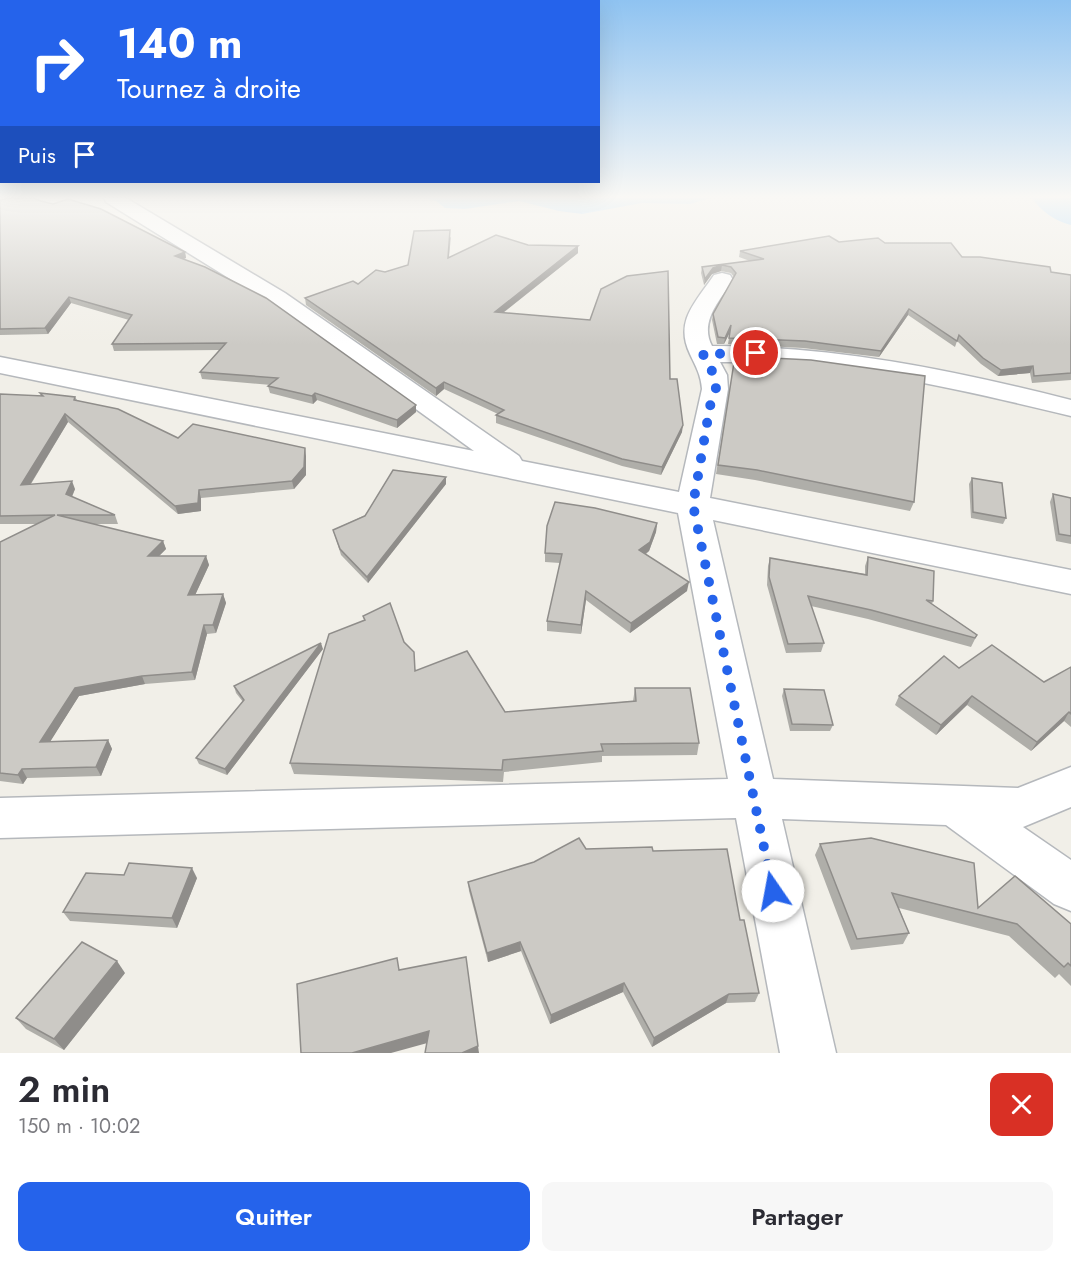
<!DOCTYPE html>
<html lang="fr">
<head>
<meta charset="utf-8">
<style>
  body { margin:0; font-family:Jost,sans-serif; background:#f7f7f7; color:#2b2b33; height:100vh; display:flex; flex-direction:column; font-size:22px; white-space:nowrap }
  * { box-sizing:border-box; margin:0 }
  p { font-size:20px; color:#7c7c81 }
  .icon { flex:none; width:33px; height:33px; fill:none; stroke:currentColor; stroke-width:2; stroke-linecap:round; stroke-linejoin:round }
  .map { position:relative; height:1053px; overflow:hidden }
  .panel { display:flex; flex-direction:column; background:#fff; flex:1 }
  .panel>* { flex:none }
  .guide { position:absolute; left:0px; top:0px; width:600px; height:183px; box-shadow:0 6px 24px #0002; background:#2563eb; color:#fff; overflow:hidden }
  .pin { position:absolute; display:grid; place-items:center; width:51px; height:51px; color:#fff; margin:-26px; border:3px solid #fff; border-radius:50%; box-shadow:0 2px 6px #0007 }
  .me { position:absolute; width:66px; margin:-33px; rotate:348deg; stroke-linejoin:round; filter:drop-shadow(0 0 4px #0008) }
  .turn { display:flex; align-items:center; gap:21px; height:126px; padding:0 18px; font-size:27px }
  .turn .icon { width:78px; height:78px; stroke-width:2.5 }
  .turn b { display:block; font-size:42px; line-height:51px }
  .then { display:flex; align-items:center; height:57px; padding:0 18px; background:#0003; gap:12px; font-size:22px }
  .round { display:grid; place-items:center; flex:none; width:63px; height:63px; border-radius:12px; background:#f7f7f7 }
  .headline { display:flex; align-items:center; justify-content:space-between; height:102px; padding:0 18px }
  h1 { font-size:36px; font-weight:600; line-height:45px }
  .action { display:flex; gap:12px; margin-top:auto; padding:12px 18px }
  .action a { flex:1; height:69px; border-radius:12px; background:#2563eb; color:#fff; font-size:24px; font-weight:600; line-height:69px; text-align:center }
  .action a+a { background:#f7f7f7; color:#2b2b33 }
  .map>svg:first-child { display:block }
  .water { fill:#aadaff }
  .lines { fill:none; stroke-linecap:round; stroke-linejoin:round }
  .river { fill:#aadaff; fill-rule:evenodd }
  .street-casing { stroke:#b5b8bc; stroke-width:3 }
  .secondary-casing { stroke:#b6babf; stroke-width:3 }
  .street { fill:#fff; fill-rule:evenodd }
  .secondary { fill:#fff; fill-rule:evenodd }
  .wall { fill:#afaea9 }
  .shaded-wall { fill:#8f8d8a }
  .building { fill:#cccac5; stroke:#8f8d8a; stroke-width:1.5 }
  .route { stroke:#2563eb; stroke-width:10; stroke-dasharray:0 18 }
</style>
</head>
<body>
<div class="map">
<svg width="1071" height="1053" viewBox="0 0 1071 1053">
  <rect width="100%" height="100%" fill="#f1efe8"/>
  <path class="water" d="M424,198H711L690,204L642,203L582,214L559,211L519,201L465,209L445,208L436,201Z"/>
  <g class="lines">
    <path class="river" d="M1032,198H1071V225C1055,221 1041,211 1032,198Z"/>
    <g class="street-casing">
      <path id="street" d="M104,198H126L285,293L519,456L522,461L679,492L702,389C701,375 696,367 690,354C674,321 696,302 714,275L722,273L730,275L733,280C720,300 699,322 712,346C835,346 952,370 1071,400V416C955,388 840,361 720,362L727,375L728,389L710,498L1071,570V594L713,520L773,779L1018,788L1071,767V807L1023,827L1071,860V911L1054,904L946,825L782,819L836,1053H780L736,818L0,838V798L728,779L678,513L0,373V357L474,451L269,303L106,202Z"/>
    </g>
    <g class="secondary-casing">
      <path id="secondary" d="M0,198H12L10,202L0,205Z"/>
    </g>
    <use href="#street" class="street"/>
    <use href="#secondary" class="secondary"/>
  </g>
  <g class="wall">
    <path d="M0,200L41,201L185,252L186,258L183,259L416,412L397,428L317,400L313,404L270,393L268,386L271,385L202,379L200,372L220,350L114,351L112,344L129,320L71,303L48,334L0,335Z"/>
    <path d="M451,237L449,257L528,245L578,246V253L503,313L670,379L682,432L661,475L622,466L496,423V415L498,414L444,389L436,396L306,305L305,298L358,284L385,272L408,265Z"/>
    <path d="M839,242L885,243L1051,272L1071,275V380L1032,383L1030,373L998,376L981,364L957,341L955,347L908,315L879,357L803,348L728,344L730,332L724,344H717L712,320L713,314L734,277L731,273L721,271L712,274L704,285L701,273L702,267L750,261L739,257L740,251Z"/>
    <path d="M735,356L914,502L910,511L755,480L716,474Z"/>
    <path d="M40,393L75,397L77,400L178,438L306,456V475L294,489L201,498V511L178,514L68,422L31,484L75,489L72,497L115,515L118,524H92L163,541L166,549L159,556H206L209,565L195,595L223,594L226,603L216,633L207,634L195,680L145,684L79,696L50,741L108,740L112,749L101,776L27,778L23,784L0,781V542L38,524H0V394L41,396Z"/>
    <path d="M446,477V484L368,583L341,555L333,530Z"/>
    <path d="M972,478L1006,518L1003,524L971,518L969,484Z"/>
    <path d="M1053,494L1071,498V544L1056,541L1050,502Z"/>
    <path d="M657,523L656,532L649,551L646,554L687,591L630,633L586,600L581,634L547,631V621L560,563L545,562V553Z"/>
    <path d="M868,557L933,601L932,604L977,635L971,647L868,619L811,606L824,643L821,652L786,653L767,585L768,566L770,558L865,574V566Z"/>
    <path d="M363,616L404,642L416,671L505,712L633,701L635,688L699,743L697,755L602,756V762L504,772L503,782L294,774L290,763L364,620Z"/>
    <path d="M323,649L227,775L199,764L196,758L243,702L236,693L234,686Z"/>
    <path d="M1071,667V727L1064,721L1031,751L967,705L936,735L895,705L899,696L959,668L1044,682Z"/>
    <path d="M784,689L833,725L830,731H790L782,696Z"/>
    <path d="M820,844L978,908L1071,924V986L1059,974L1055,978L1009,936L899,908L909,933L903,944L851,950L815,855Z"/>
    <path d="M586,849L653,851L740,920L759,993L755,1002L726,1003L652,1047L623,992L550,1024L521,951L488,962L469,891L468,882Z"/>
    <path d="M197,878L177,928L70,921L63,912Z"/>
    <path d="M125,973L64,1050L26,1029L16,1018Z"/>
  </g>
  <g class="shaded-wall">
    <path d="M578,246V253L495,319V312Z"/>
    <path d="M185,252L186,258L176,262L175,256Z"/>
    <path d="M722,265L721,271L712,274L704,285L705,279L713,268Z"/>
    <path d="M69,297L71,303L48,334L45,328Z"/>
    <path d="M909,309L908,315L879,357L881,351Z"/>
    <path d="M731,325L730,332L724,344L725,338Z"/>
    <path d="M1033,366L1030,373L998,376L1001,370Z"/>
    <path d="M444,382V389L436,396V388Z"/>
    <path d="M315,393L317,400L313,404L312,396Z"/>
    <path d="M416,405V412L397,428V420Z"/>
    <path d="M65,414L68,422L25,493L21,485Z"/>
    <path d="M683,425L682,432L661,475L662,467Z"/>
    <path d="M305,448L306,456V475L294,489L292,481Z"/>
    <path d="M446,477V484L368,583L367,577Z"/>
    <path d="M72,481L75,489L69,503L66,494Z"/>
    <path d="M199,490L201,498V511L178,514L175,506Z"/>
    <path d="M657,523L656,532L649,551L638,559L639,550Z"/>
    <path d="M163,541L166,549L151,564L148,556Z"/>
    <path d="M206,556L209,565L191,604L188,595Z"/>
    <path d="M689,582L687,591L630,633L631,623Z"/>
    <path d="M586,591V600L581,634V625Z"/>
    <path d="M223,594L226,603L216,633L213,625Z"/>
    <path d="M204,625L207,634L195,680L192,672Z"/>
    <path d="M321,643L323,649L227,775L225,769Z"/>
    <path d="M142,676L145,684L79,696L45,750L40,742L75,688Z"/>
    <path d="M972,696L967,705L936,735L941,725Z"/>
    <path d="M1069,712L1064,721L1031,751L1037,742Z"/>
    <path d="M108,740L112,749L101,776L96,767Z"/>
    <path d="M22,769L27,778L23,784L18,775Z"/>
    <path d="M192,868L197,878L177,928L172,918Z"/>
    <path d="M520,942L521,951L488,962L487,953Z"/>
    <path d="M117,961L125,973L64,1050L54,1039Z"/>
    <path d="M624,983L623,992L550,1024L551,1015Z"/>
    <path d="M729,994L726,1003L652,1047L654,1038Z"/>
    <path d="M429,1031L431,1042L391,1053H352Z"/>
    <path d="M478,1046L479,1053H462Z"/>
  </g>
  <g class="building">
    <path d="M9,198H34L41,201L53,204L68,199L101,209L185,252L175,256L205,267L266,298L416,405L397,420L315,393L312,396L268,386L278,378L200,372L226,343L112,344L132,315L69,297L45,328L0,329V200Z"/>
    <path d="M450,230L448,258L496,235L528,245L578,246L495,312L590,320L601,289L627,276L668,271L670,379H677L683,425L662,467L622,459L496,415L504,410L444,382L436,388L305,298L353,281L358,284L376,270L385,272L408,265L414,231Z"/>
    <path d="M829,236L839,242L878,238L885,243H951L962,257H980L1050,267L1051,272L1071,275V373L1034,376L1033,366L1001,370L983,358L959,335L957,341L909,309L881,351L805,341L729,338L731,325L725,338L718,337L713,314L736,273L731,267L722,265L713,268L705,279L702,267L764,259L740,251Z"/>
    <path d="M735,356L811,360L925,376L914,502L757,470L718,465Z"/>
    <path d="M40,393L75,397L74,400L118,409L178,438L193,424L305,448L304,467L292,481L199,490L198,503L175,506L65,414L21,485L72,481L66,494L115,515H57L163,541L148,556H206L188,595L223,594L213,625H204L192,672L142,676L75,688L40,742L108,740L96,767L22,769L18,775L0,773V542L55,515L0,516V394L43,396Z"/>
    <path d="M393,470L446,477L367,577L340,549L333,530L365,516Z"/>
    <path d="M972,478L1002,483L1006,518L973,512Z"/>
    <path d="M1053,494L1071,498V536L1059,534Z"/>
    <path d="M555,502L595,508L657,523L650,542L639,550L689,582L631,623L586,591L581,625L547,621L562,554L545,553L547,526Z"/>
    <path d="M868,557L934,571L933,601L926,600L977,635L975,638L871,610L808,596L824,643L788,644L769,577L770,558L867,575Z"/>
    <path d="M390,603L404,642L414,652L415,671L467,651L505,712L636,701L635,688H690L699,743L601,744L603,751L503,760L502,770L290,763L329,634L365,620L363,616Z"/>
    <path d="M321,643L225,769L196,758L244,700L234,686Z"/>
    <path d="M992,645L1044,682L1071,667V714L1069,712L1037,742L972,696L941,725L899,696L944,656L959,668Z"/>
    <path d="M784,689L824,690L833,725L792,724Z"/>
    <path d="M579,838L586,849L652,847L653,851L727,849L740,920H744L759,993L729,994L654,1038L624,983L551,1015L520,942L487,953L468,882L534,862Z"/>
    <path d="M871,838L974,863L978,908L1015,876L1071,924V966L1068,963L1064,967L1017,924L892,893L909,933L857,939L820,844Z"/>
    <path d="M129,863L192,868L172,918L63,912L86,873L124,875Z"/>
    <path d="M82,942L117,961L54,1039L16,1018Z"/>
    <path d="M466,957L478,1046L462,1053H425L429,1031L352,1053H301L297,984L397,958L399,970Z"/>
  </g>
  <linearGradient id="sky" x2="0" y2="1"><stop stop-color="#8fc3f1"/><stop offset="0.57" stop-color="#f9f8f5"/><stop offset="1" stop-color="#f9f8f5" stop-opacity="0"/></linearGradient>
  <rect width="1071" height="345" fill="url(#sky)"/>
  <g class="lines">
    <path class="route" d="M756,353L703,354L714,375L716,389L710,406L693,505L773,891"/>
  </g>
</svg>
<div class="pin" style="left:756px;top:353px;background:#d93025"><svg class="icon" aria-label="arrive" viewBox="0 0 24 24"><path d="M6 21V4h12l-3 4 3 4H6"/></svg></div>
<svg class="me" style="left:773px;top:891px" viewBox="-20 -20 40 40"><circle r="19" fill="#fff"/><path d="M0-13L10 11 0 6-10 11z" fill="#2563eb"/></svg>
<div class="guide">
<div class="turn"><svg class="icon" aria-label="right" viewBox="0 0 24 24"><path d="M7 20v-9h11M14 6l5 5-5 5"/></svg><div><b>140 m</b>Tournez à droite</div></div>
<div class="then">Puis<svg class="icon" aria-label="arrive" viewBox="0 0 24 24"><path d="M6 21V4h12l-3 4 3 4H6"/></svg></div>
</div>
</div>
<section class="panel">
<div class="headline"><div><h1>2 min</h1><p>150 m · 10:02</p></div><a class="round" style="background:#d93025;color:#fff"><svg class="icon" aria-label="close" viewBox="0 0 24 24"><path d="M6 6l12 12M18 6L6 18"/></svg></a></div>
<div class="action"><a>Quitter</a><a>Partager</a></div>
</section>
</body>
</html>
